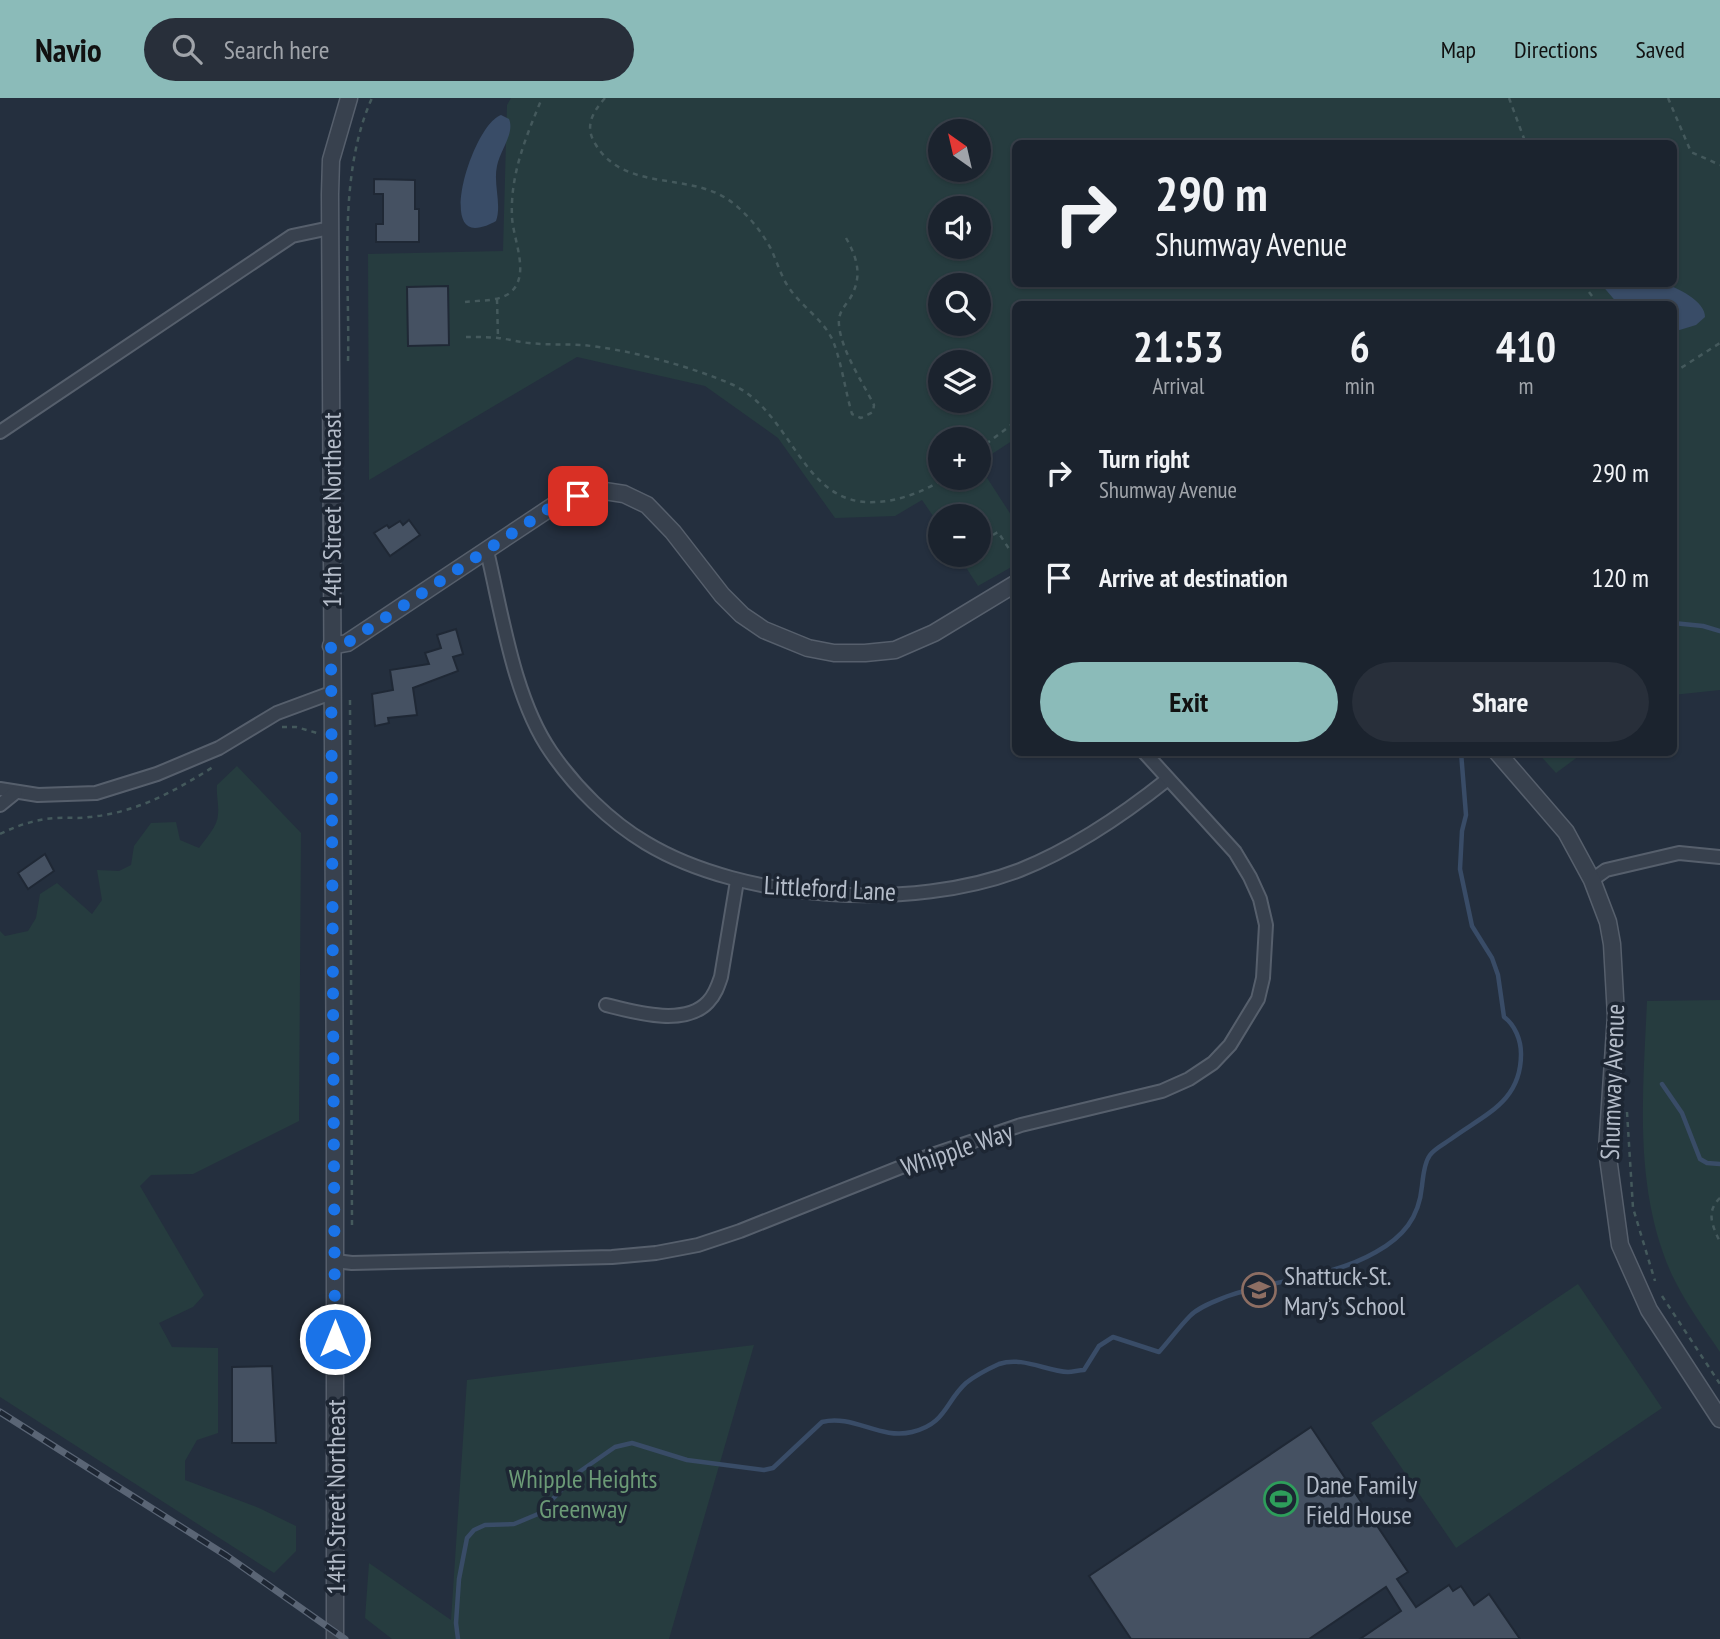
<!DOCTYPE html>
<html lang="en">
<head>
<meta charset="utf-8">
<style>
  body { margin:0; font-family:"PT Sans Narrow",sans-serif; background:#282f3a; color:#f1f3f6; height:100vh; display:flex; flex-direction:column; font-size:26px; white-space:nowrap }
  * { box-sizing:border-box; margin:0 }
  p { font-size:23px; color:#a0a4aa }
  .icon { flex:none; width:38px; height:38px; fill:none; stroke:currentColor; stroke-width:2; stroke-linecap:round; stroke-linejoin:round }
  .map { position:relative; flex:1; overflow:hidden }
  .side { position:absolute; left:1012px; top:203px; width:665px; height:455px; display:flex; flex-direction:column; background:#1b232e; border-radius:10px; box-shadow:0 2px 5px #0004,0 0 0 2px #39404a }
  .side>* { flex:none }
  .banner { position:absolute; left:1012px; top:42px; width:665px; height:147px; border-radius:10px; box-shadow:0 2px 5px #0004,0 0 0 2px #39404a; background:#1b232e; color:#f1f3f6; overflow:hidden }
  .needle { width:46px; rotate:326deg }
  .controls { position:absolute; left:928px; top:21px; display:grid; gap:14px }
  .controls a { display:grid; place-items:center; width:63px; height:63px; border-radius:50%; background:#1b232e; box-shadow:0 2px 5px #0004,0 0 0 2px #39404a; font-size:35px }
  .pin { position:absolute; display:grid; place-items:center; width:60px; height:60px; color:#fff; margin:-30px; border-radius:14px; box-shadow:0 4px 10px #0006 }
  .me { position:absolute; width:77px; margin:-38px; rotate:0deg; stroke-linejoin:round; filter:drop-shadow(0 0 5px #0008) }
  .turn { display:flex; align-items:center; gap:24px; height:147px; padding:0 28px; font-size:32px }
  .turn .icon { width:91px; height:91px; stroke-width:2.5 }
  .turn b { display:block; font-size:49px; line-height:60px }
  .eta { display:flex; justify-content:space-evenly; align-items:center; height:119px; text-align:center }
  .eta b { font-size:42px; font-weight:700; line-height:49px }
  .button { display:flex; gap:14px; margin-top:auto; padding:14px 28px }
  .button a { flex:1; height:80px; border-radius:42px; background:#8bbbb9; color:#111; font-size:28px; font-weight:700; line-height:80px; text-align:center }
  .button a+a { background:#282f3a; color:#f1f3f6 }
  ul { padding:0; list-style:none }
  li { display:flex; align-items:center; gap:21px; height:105px; padding:0 28px }
  li div { flex:1 }
  li b { display:block; font-size:26px }
  li em { font-style:normal }
  header { display:flex; align-items:center; gap:42px; box-sizing:border-box; height:98px; padding:0 35px; background:#8bbbb9; color:#111 }
  header strong { font-size:33px }
  nav { display:flex; gap:38px; margin-inline-start:auto; font-size:24px }
  .search { width:490px; height:63px; background:#282f3a; display:flex; align-items:center; gap:18px; box-sizing:border-box; padding:0 24px; border-radius:38px; color:#a0a4aa; font-size:26px }
  .map>svg:first-child { display:block }
  .green { fill:#263c3f; fill-rule:evenodd }
  .water { fill:#394c67 }
  .lines { fill:none; stroke-linecap:round; stroke-linejoin:round }
  .stream { stroke:#394c67; stroke-width:4.5 }
  .building { fill:#455162; stroke:#1f2835; stroke-width:2 }
  .minor-casing { stroke:#565f6c; stroke-width:16 }
  .tertiary-casing { stroke:#565f6c; stroke-width:19 }
  .path { stroke:#44595c; stroke-width:2.5; stroke-dasharray:5 5; stroke-linecap:butt }
  .minor { stroke:#38414e; stroke-width:12 }
  .tertiary { stroke:#38414e; stroke-width:16 }
  .rail-casing { stroke:#5a6575; stroke-width:7 }
  .rail { stroke:#1d2633; stroke-width:4.5; stroke-dasharray:13; stroke-linecap:butt }
  .route { stroke:#1a73e8; stroke-width:12; stroke-dasharray:0 21.6 }
  .labels { text-anchor:middle; dominant-baseline:central; stroke-width:7; stroke-linejoin:round; paint-order:stroke }
  .street-label { font-size:26px; fill:#b4bcc9; stroke:#1d2633 }
  .poi-label { font-size:26px; fill:#b4bcc9; stroke:#1d2633; text-anchor:start }
  .park-label { font-size:26px; fill:#6b9a76; stroke:#1d2633 }
</style>
</head>
<body>
<header>
<strong>Navio</strong>
<div class="search"><svg class="icon" aria-label="search" viewBox="0 0 24 24"><circle cx="10" cy="10" r="6"/><path d="M15 15l6 6"/></svg>Search here</div>
<nav><a>Map</a><a>Directions</a><a>Saved</a></nav>
</header>
<div class="map">
<svg width="1720" height="1541" viewBox="0 0 1720 1541">
  <rect width="100%" height="100%" fill="#242f3e"/>
  <g class="green">
    <path d="M511,0H1720V592L1673,597V206H1015V341L978,365V341H940V380H978V366L1015,423V467L978,488L958,457H978V418H940V428L922,402L895,418L835,420L778,340L705,288L577,259L369,382L368,156L503,153L507,7ZM940,33H978V72H940ZM1015,46H1673V186H1015ZM940,110H978V149H940ZM940,187H978V226H940ZM940,264H978V303H940Z"/>
    <path d="M1538,655H1583L1556,675Z"/>
    <path d="M237,668L301,735L299,1023L193,1076L151,1077L140,1088L204,1197L193,1209L159,1225L172,1249L218,1250V1335L197,1342L185,1363V1382L259,1410L296,1428V1453L274,1475L0,1299V833L5,838L28,833L36,820L40,796L57,785L92,816L102,802L97,772L119,773L131,767L134,748L151,725L176,724L180,742L199,750C206,740 218,728 218,716C219,706 216,697 217,687Z"/>
    <path d="M1720,902V1254C1703,1229 1685,1204 1672,1177C1633,1090 1643,995 1647,903Z"/>
    <path d="M1578,1186L1662,1310L1456,1450L1371,1325Z"/>
    <path d="M754,1247L669,1541H392L365,1520L369,1465L451,1522L467,1282Z"/>
  </g>
  <g class="water">
    <path d="M501,17L509,21C515,35 500,53 497,68C493,86 502,106 496,123C491,126 482,130 475,130C441,130 475,26 501,17Z"/>
    <path d="M1601,186C1618,185 1648,182 1664,186C1677,189 1706,204 1705,219L1696,227L1673,234V206H1618Z"/>
  </g>
  <g class="lines">
    <g class="stream">
      <path d="M1673,525L1703,528L1720,533"/>
      <path d="M1662,986L1682,1015L1700,1061L1707,1065L1720,1066"/>
      <path d="M458,1541L456,1525L459,1481L467,1440L474,1432L485,1427L514,1426L538,1416L579,1374L615,1349L632,1345L687,1362L764,1372L773,1370L822,1324C853,1316 880,1342 912,1334C946,1326 945,1304 966,1285C976,1277 988,1271 999,1266C1022,1258 1046,1273 1068,1274C1073,1274 1079,1272 1084,1272L1099,1248L1113,1239L1159,1254C1170,1242 1179,1229 1190,1218C1200,1208 1216,1203 1228,1198C1276,1181 1331,1180 1376,1154C1403,1139 1419,1120 1422,1088C1423,1079 1424,1065 1430,1057C1434,1051 1444,1046 1451,1041C1485,1016 1521,1004 1521,956C1521,942 1515,927 1504,919L1498,877L1492,860L1472,828L1460,771L1462,733L1466,717L1461,654"/>
    </g>
  </g>
  <g class="building">
    <path d="M374,81L415,82V111H419V144H376V126H383V96H374Z"/>
    <path d="M448,188L449,247L408,248L407,189Z"/>
    <path d="M409,422L420,437L390,458L374,435L387,427L389,430L400,423L403,427Z"/>
    <path d="M456,531L463,556L453,559L458,573L413,590L417,617L388,620L389,625L375,628L372,596L393,592L390,572L429,566L425,555L441,550L437,537Z"/>
    <path d="M45,756L54,773L28,791L18,775Z"/>
    <path d="M272,1268L276,1345H232V1269Z"/>
    <path d="M1311,1329L1408,1474L1397,1481L1416,1509L1449,1487L1453,1493L1461,1488L1474,1507L1489,1496L1520,1541H1360L1401,1513L1386,1489L1309,1541H1131L1089,1478Z"/>
  </g>
  <g class="lines">
    <g class="minor-casing">
      <g id="minor">
        <path d="M0,334L292,138L330,130"/>
        <path d="M487,453C502,516 514,601 551,654C575,689 609,723 646,745C744,804 914,813 1020,772C1075,750 1123,717 1168,681"/>
        <path d="M0,691L38,697L96,695L157,676L219,650L277,615L331,595"/>
        <path d="M0,707L16,694"/>
        <path d="M1592,782L1606,772L1679,755L1720,759"/>
        <path d="M606,907C634,914 685,929 708,904C715,897 718,888 721,879L737,783"/>
        <path d="M335,1163L352,1165L612,1159L656,1155L698,1147L740,1133L929,1058L1021,1027L1162,993L1189,981L1213,965L1230,947L1258,901L1263,880L1266,827L1260,801L1250,779L1235,754L1144,654"/>
      </g>
    </g>
    <g class="tertiary-casing">
      <g id="tertiary">
        <path d="M331,548L347,545L556,406L598,392L624,396L647,407L673,434L722,497L742,517L764,532L808,550L834,555H865L895,552L934,535L1015,486"/>
        <path d="M1497,654L1566,734L1592,782L1608,824L1612,846L1616,918L1607,1052L1620,1147L1649,1212L1720,1321"/>
        <path d="M335,1541V1016L330,96L331,62L349,0"/>
      </g>
    </g>
    <g class="path">
      <path d="M605,0C592,15 584,29 596,47C626,96 694,72 734,106C749,118 762,134 771,151C777,164 781,178 789,190C802,209 824,222 833,243C842,266 845,292 852,316L861,320L873,314L874,307C863,285 841,252 839,227C838,216 843,210 849,202C863,180 858,161 846,140"/>
      <path d="M1509,0L1526,46"/>
      <path d="M1668,0L1691,54L1720,67"/>
      <path d="M1583,186L1598,206"/>
      <path d="M497,201L498,240"/>
      <path d="M465,204C480,202 501,204 512,193C530,175 513,141 512,119C510,76 526,39 542,0"/>
      <path d="M466,239C476,239 487,239 498,240C508,241 518,244 529,245C547,247 564,246 582,247C626,251 690,268 731,286C793,313 801,409 876,404C900,403 925,393 945,380"/>
      <path d="M348,263C350,178 337,78 372,0"/>
      <path d="M1673,275L1720,245"/>
      <path d="M978,352L1015,324"/>
      <path d="M993,437L998,434L1015,460"/>
      <path d="M350,602L352,1131"/>
      <path d="M282,629H296L317,635"/>
      <path d="M0,736C18,727 37,721 57,720C68,719 79,721 89,719C136,715 175,693 213,669"/>
      <path d="M1627,1014L1633,1110L1655,1183"/>
      <path d="M1720,1100C1705,1114 1713,1129 1720,1144"/>
      <path d="M1662,1198L1720,1286"/>
    </g>
    <use href="#minor" class="minor"/>
    <use href="#tertiary" class="tertiary"/>
    <g class="rail-casing">
      <path id="rail" d="M0,1314L227,1458L345,1541"/>
    </g>
    <use href="#rail" class="rail"/>
  </g>
  <g class="lines">
    <path class="route" d="M335,1241L331,548L347,545L556,406L578,398"/>
  </g>
  <defs>
    <g id="school-ring" transform="scale(1.75)"><circle r="9.5" fill="#1d2633" stroke="#8d6e63" stroke-width="1.5"/><path d="M0-5L7-2L0 1L-7-2ZM-4 1L0 2.5L4 1V4Q0 6-4 4Z" fill="#8d6e63"/></g>
    <g id="stadium-ring" transform="scale(1.75)"><circle r="9.5" fill="#1d2633" stroke="#2e9e5b" stroke-width="1.5"/><path d="M0-5a6.5 5 0 1 0 0 10a6.5 5 0 1 0 0-10ZM-3.5-1.8h7v3.6h-7Z" fill="#2e9e5b"/></g>
  </defs>
  <g fill-rule="evenodd">
    <use href="#school-ring" x="1259" y="1192"/>
    <use href="#stadium-ring" x="1281" y="1401"/>
  </g>
  <g class="labels">
    <g class="street-label">
      <text transform="translate(331 412) rotate(-90)">14th Street Northeast</text>
      <text transform="translate(830 790) rotate(3)">Littleford Lane</text>
      <text transform="translate(1612 984) rotate(-88)">Shumway Avenue</text>
      <text transform="translate(957 1051) rotate(-19)">Whipple Way</text>
      <text transform="translate(335 1399) rotate(-90)">14th Street Northeast</text>
    </g>
    <g class="poi-label">
      <text x="1284" y="1177">Shattuck-St.<tspan x="1284" dy="30">Mary’s School</tspan></text>
      <text x="1306" y="1386">Dane Family<tspan x="1306" dy="30">Field House</tspan></text>
    </g>
    <g class="park-label">
      <text x="583" y="1380">Whipple Heights<tspan x="583" dy="30">Greenway</tspan></text>
    </g>
  </g>
</svg>
<div class="controls">
<a><svg class="needle" viewBox="-14 -14 28 28"><path d="M0-13l5 13h-10z" fill="#e53935"/><path d="M0 13l5-13h-10z" fill="#a0a4aa"/></svg></a>
<a><svg class="icon" aria-label="sound" viewBox="0 0 24 24"><path d="M4 9h4l5-4v14l-5-4H4zM17 9q2 3 0 6"/></svg></a>
<a><svg class="icon" aria-label="search" viewBox="0 0 24 24"><circle cx="10" cy="10" r="6"/><path d="M15 15l6 6"/></svg></a>
<a><svg class="icon" aria-label="layers" viewBox="0 0 24 24"><path d="M12 4l9 5-9 5-9-5zM3 14l9 5 9-5"/></svg></a>
<a>+</a>
<a>−</a>
</div>
<div class="pin" style="left:578px;top:398px;background:#d93025"><svg class="icon" aria-label="arrive" viewBox="0 0 24 24"><path d="M6 21V4h12l-3 4 3 4H6"/></svg></div>
<svg class="me" style="left:335px;top:1241px" viewBox="-20 -20 40 40"><circle r="17" fill="#1a73e8" stroke="#fff" stroke-width="3"/><path d="M0-11L8 9 0 5-8 9z" fill="#fff"/></svg>
<div class="banner">
<div class="turn"><svg class="icon" aria-label="right" viewBox="0 0 24 24"><path d="M7 20v-9h11M14 6l5 5-5 5"/></svg><div><b>290 m</b>Shumway Avenue</div></div>
</div>
<section class="side">
<div class="eta">
<div><b>21:53</b><p>Arrival</p></div>
<div><b>6</b><p>min</p></div>
<div><b>410</b><p>m</p></div>
</div>
<ul>
<li><svg class="icon" aria-label="right" viewBox="0 0 24 24"><path d="M7 20v-9h11M14 6l5 5-5 5"/></svg><div><b>Turn right</b><p>Shumway Avenue</p></div><em>290 m</em></li>
<li><svg class="icon" aria-label="arrive" viewBox="0 0 24 24"><path d="M6 21V4h12l-3 4 3 4H6"/></svg><div><b>Arrive at destination</b></div><em>120 m</em></li>
</ul>
<div class="button"><a>Exit</a><a>Share</a></div>
</section>
</div>
</body>
</html>
